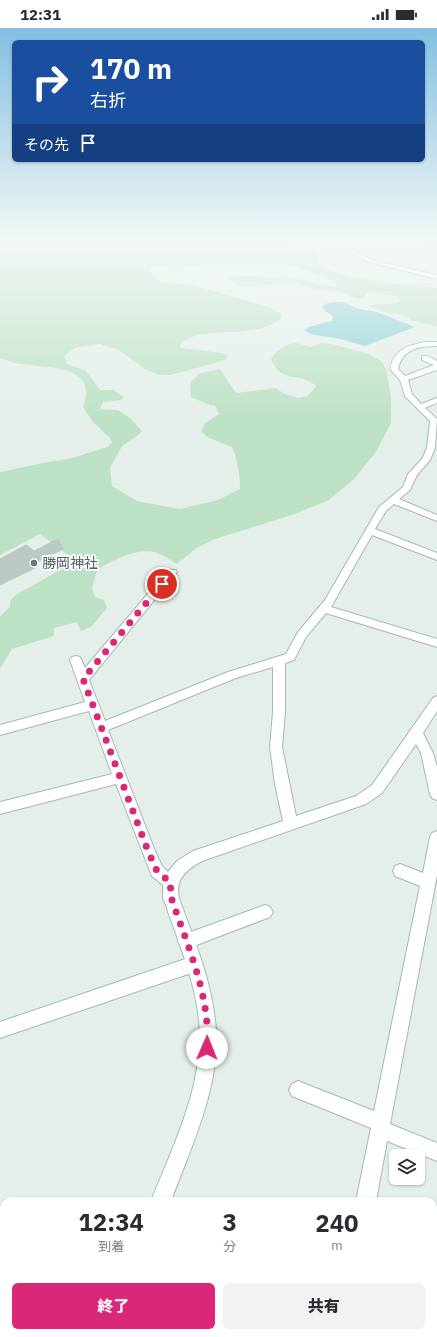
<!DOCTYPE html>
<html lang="ja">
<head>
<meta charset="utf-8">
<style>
  body { margin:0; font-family:"IBM Plex Sans","Noto Sans JP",sans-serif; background:#f2f2f3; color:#2b2b33; height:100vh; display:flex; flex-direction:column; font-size:15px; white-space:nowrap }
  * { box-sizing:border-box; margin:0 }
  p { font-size:13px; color:#7c7c81 }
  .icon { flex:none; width:22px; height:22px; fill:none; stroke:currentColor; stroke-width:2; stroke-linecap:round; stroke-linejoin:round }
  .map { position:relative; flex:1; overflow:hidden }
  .side { position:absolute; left:0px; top:1169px; width:437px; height:140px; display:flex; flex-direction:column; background:#fff; border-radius:12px 12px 0 0; box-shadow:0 1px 3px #0004 }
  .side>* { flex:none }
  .guide { position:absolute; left:12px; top:12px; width:413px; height:122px; border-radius:6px; box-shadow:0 1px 3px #0004; background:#1a4fa0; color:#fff; overflow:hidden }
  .tools { position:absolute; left:389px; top:1121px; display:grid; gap:8px }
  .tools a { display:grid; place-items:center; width:36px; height:36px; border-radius:6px; background:#fff; box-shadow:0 1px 3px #0004; font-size:20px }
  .pin { position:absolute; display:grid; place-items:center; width:34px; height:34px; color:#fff; margin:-17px; border:2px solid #fff; border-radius:50%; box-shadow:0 1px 4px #0007 }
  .me { position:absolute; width:44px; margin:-22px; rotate:1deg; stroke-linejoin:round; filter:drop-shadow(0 0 3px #0008) }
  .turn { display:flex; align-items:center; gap:14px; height:84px; padding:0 12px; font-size:18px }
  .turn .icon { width:52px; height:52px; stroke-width:2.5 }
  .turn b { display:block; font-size:28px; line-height:34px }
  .then { display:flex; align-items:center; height:38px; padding:0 12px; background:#0003; gap:8px; font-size:15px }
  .eta { display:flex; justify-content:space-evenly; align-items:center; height:68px; text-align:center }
  .eta b { font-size:24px; font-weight:800; line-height:28px }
  .action { display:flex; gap:8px; margin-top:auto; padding:8px 12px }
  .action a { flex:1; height:46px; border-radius:6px; background:#db2777; color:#fff; font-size:16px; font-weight:800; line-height:46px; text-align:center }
  .action a+a { background:#f2f2f3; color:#2b2b33 }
  .status { display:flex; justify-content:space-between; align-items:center; height:28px; padding:0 20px; background:#fff; direction:ltr }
  .status svg { height:11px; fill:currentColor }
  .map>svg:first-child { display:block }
  .green { fill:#bde1c5 }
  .water { fill:#8acfd7 }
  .building { fill:#bacac3; stroke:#b7cac1 }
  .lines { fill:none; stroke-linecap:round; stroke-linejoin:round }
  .street-casing { stroke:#a7b8b1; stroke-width:2 }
  .secondary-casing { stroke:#a2bcb2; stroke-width:2 }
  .street { fill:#fff; fill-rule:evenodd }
  .secondary { fill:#fff; fill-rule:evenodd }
  .route { stroke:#db2777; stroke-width:7; stroke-dasharray:0 12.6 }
  .worship-dot { fill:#6b7280; stroke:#f6fbf8; stroke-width:1.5 }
  .labels { text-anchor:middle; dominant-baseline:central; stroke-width:4; stroke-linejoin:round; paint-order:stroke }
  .worship-label { font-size:14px; fill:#5b616d; stroke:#f6fbf8; text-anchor:start }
</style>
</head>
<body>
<div class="status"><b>12:31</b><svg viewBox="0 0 49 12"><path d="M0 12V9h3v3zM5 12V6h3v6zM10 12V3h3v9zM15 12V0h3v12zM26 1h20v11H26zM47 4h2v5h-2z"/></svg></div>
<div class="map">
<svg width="437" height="1309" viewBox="0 0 437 1309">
  <rect width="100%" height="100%" fill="#e5efea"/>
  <g class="green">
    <path d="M0,211H286L291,218L314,224L318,229L317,234C341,254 405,256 437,260V299L411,292L403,287L380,283L369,278C379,273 387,279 400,273V271L396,268L369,264L365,267V270C356,273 348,266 339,264C330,261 320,261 311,260C305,259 300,255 293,255C273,252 244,268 228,250L235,247L306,252L318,256L336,259L337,256L332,252L294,238L269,235L205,236L179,240L158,238L152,239L150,243L159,253L168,255L196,258L268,279L280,285L282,289C255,315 205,294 180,316L181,320L223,325L228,328L224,332L212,336L170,347H159L145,341L119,322L100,316L77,319L64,328L67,336L85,342L100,362H114L123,369L122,372L103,374L100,381L118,382L130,390L142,403L137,408L122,418L110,440L112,458L137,473L180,481L218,472L240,461C240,446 238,434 232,419L207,409L201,403L205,395L219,386L215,377H210L191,369L190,355L200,345L220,341L236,365L275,360L285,366L298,370L308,368L316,358C299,343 282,357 271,331L275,325L286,317L296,315L311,319L321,315L332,316L369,326L381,333L386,341L391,369V395L376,424L354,451L329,472L292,487L215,511L198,519L177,536C170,532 162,526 155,524C135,520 113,532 97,542L92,560L95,569L104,572L107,580L91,599L81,603L77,594L54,600V608L12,621L0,641V588L10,579V573L14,568L76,533L40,506L0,527V444L53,433L69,431L107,419L112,415L110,410L93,394L83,379C100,337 47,340 21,336C14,335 7,332 0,330Z"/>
    <path d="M349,211H437V224C430,222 423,220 416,219C394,214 370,219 349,211Z"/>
  </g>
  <path class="water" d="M335,274H343L359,281L377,284L415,299L365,318L340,311L310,306L304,302L311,298L332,293L333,288L325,283L322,279L328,275Z"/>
  <path class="building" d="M58,511L63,521L31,537L35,540L0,557V531L26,517L34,523Z"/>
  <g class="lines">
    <g class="street-casing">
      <g id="street">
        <path d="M338,211H346V213L342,216L372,232L437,247V251L368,234L336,217V215L340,212Z"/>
        <path d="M426,314H437V318C419,318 402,321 398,341L405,348L434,337L422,332V328H428L437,333V342L408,352L412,366L421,376L437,370V375L425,380L437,391L435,420L430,432L417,447L410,462L399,471L437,487V493L394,476L386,483L375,501L437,525V532L372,507L331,579L437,611V619L326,585L306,609L294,632L285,635V684L282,719L296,788L356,768L372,757L433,670L437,668V683L423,705L433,725L437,739V772L432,770L430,766L421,725L416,716L382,765L366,776L202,833C180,845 172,857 183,881L180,886L175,888L170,886L163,870V857L152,848L150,843L116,756L0,786V774L112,746L89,683L0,707V697L85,674L70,632L72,629L76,628L80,629L85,640L168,542H176L177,544L89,652L105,693L228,644L286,626L298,604L325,572L379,479L403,459L408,446L422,431L427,420L430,393L405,368L400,352L390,341C394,321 408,317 426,314ZM273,639V684L270,719L275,756L283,793L193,823L177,833L168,844L162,838L155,823L108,702L236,650Z"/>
        <path d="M437,803V847L390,1096L437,1115V1133L387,1113L376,1173H356L371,1100L292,1068L289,1062L292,1056L298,1053L374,1083L420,858L395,848L393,843L395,838L400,836L423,845L430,809L432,805Z"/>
        <path d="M265,877L270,879L273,884L270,889L186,921L180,918L178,913L180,908Z"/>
        <path d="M194,928L200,930L202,936L200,942L0,1010V994Z"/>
        <path d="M94,1305H116L115,1309H93Z"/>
        <rect x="325" y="1305" width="22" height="4"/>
      </g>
    </g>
    <g class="secondary-casing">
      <g id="secondary">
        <path d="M175,874L180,876L183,881C196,917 211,953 215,992C223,1054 192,1116 171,1173H151C174,1116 205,1055 199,992C195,954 180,917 167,881L170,876Z"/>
        <path d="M433,1248L437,1249V1270L433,1269Z"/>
      </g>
    </g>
    <use href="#street" class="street"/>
    <use href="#secondary" class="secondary"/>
  </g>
  <linearGradient id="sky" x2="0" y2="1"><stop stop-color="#82bfe1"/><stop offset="0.54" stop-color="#f3f8f6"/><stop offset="1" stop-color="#f3f8f6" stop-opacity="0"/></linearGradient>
  <rect width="437" height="394" fill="url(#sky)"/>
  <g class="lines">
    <path class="route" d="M162,556L83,651L148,823L157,843L171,855L170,866C186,915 211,967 207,1020"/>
  </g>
  <circle class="worship-dot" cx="34" cy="535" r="4"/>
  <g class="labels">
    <g class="worship-label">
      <text x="42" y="535">勝岡神社</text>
    </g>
  </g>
</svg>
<div class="tools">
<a><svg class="icon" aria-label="layers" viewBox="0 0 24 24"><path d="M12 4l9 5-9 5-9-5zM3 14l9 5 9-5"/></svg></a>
</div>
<div class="pin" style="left:162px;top:556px;background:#d93025"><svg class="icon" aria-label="arrive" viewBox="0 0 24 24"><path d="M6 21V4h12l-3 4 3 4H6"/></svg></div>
<svg class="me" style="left:207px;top:1020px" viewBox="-20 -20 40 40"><circle r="19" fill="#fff"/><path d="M0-13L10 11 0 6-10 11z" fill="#db2777"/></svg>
<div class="guide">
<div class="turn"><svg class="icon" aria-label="right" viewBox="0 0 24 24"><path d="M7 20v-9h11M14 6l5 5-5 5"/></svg><div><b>170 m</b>右折</div></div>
<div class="then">その先<svg class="icon" aria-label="arrive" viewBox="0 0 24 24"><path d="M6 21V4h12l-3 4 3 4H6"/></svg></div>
</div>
<section class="side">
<div class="eta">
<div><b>12:34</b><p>到着</p></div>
<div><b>3</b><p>分</p></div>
<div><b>240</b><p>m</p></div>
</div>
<div class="action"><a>終了</a><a>共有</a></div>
</section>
</div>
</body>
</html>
